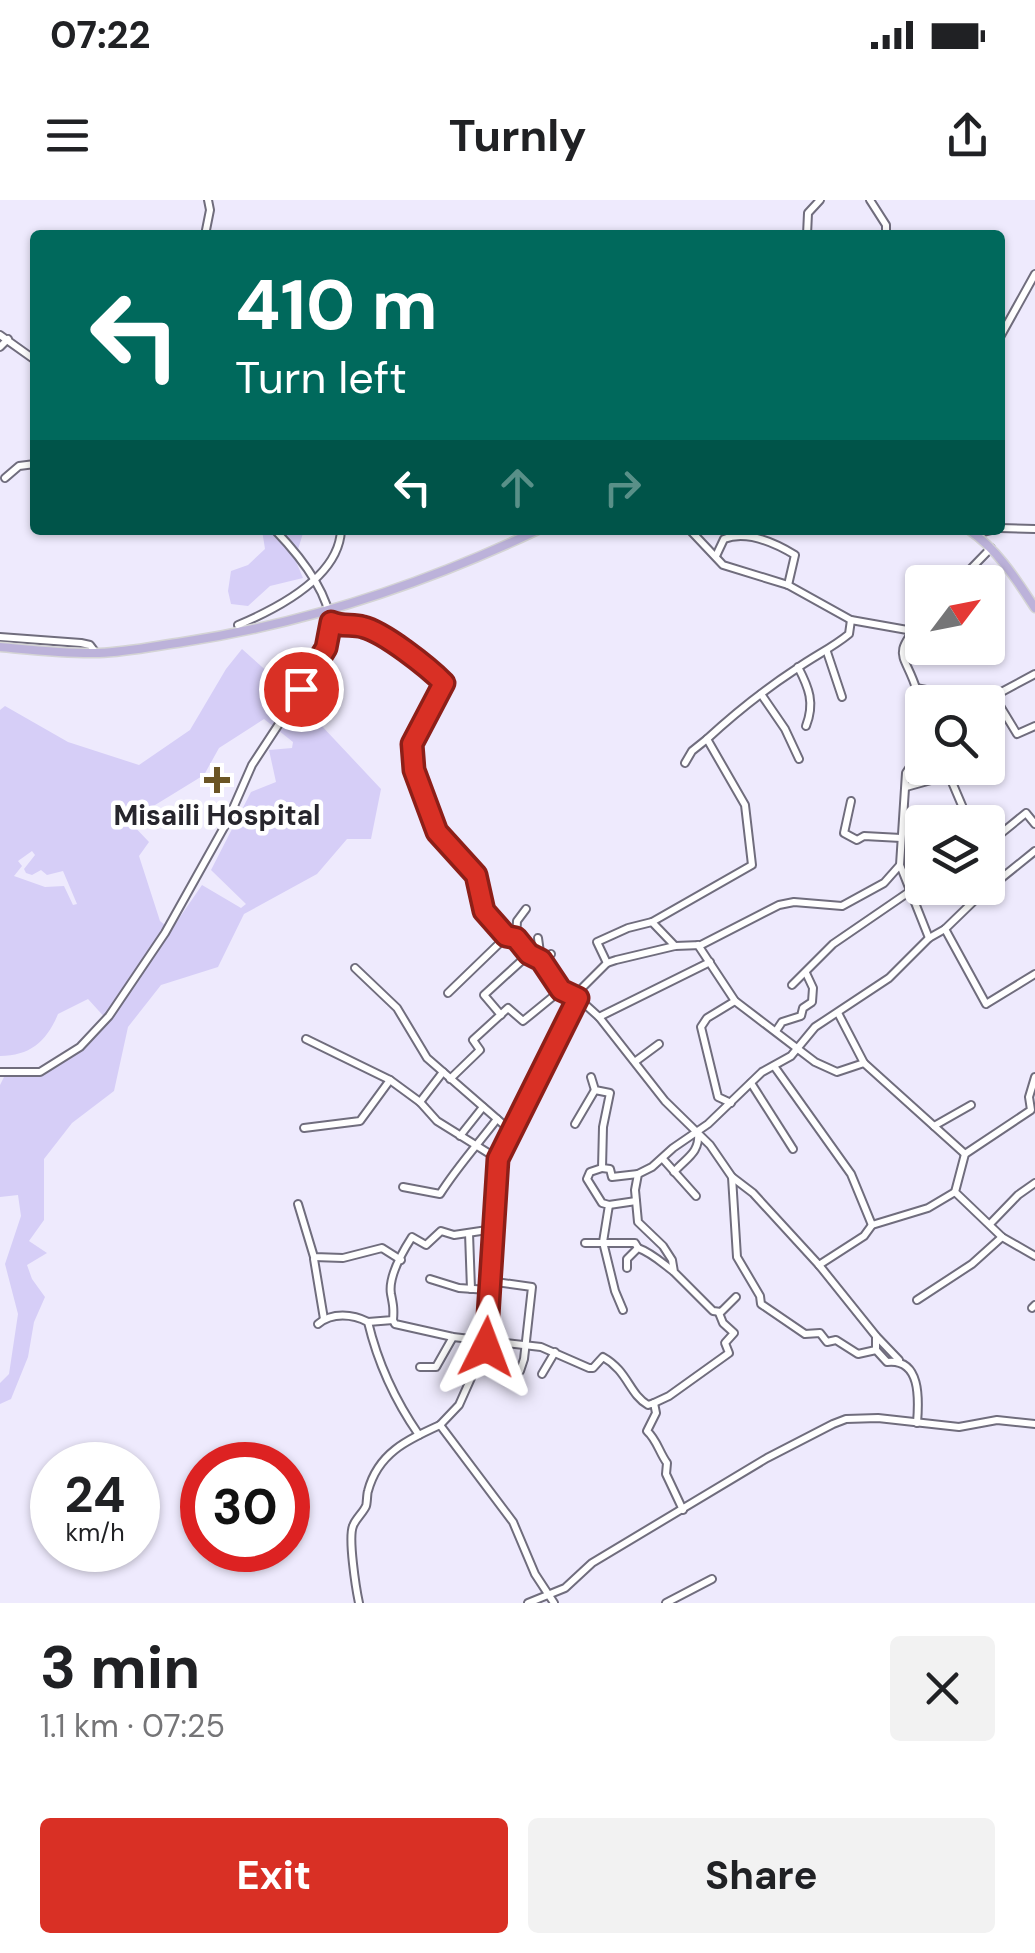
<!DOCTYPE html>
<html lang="en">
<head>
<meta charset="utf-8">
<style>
  body { margin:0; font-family:"DM Sans",sans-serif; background:#f2f2f2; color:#202124; height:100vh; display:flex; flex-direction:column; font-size:38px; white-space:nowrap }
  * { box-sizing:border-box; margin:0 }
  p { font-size:32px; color:#757577 }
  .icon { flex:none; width:55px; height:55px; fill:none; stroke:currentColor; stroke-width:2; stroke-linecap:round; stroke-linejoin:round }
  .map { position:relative; height:1403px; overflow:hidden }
  .side { display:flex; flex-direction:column; background:#fff; flex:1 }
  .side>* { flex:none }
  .top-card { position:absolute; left:30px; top:30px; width:975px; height:305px; border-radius:10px; box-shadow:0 2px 8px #0004; background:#00695c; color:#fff; overflow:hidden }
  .needle { width:65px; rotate:58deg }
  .fabs { position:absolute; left:905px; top:365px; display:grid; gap:20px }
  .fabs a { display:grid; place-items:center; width:100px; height:100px; border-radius:10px; background:#fff; box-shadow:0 2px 8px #0004; font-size:50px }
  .speed { position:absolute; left:30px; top:1242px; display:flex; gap:20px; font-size:50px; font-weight:700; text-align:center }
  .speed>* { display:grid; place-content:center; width:130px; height:130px; border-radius:50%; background:#fff; box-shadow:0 2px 8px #0004; line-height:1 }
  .speed small { font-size:25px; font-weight:400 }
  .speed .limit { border:15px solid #d22; background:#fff; color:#111 }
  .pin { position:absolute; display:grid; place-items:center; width:85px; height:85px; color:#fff; margin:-42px; border:5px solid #fff; border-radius:50%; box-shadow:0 2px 10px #0007 }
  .me { position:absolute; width:110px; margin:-55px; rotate:3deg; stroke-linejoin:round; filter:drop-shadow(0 0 8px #0008) }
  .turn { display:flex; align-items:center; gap:35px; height:210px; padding:0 40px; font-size:45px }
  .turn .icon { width:130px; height:130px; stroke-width:2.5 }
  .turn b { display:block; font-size:70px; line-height:85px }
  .lanes { display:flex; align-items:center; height:95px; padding:0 40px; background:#0003; justify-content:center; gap:50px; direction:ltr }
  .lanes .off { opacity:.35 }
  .round { display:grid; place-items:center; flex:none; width:105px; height:105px; border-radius:10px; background:#f2f2f2 }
  .headline { display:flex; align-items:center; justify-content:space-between; height:170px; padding:0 40px }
  h1 { font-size:60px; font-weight:700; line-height:75px }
  .action { display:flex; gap:20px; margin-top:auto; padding:20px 40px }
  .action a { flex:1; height:115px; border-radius:10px; background:#d93025; color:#fff; font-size:40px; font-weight:700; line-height:115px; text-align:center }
  .action a+a { background:#f2f2f2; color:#202124 }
  .status { display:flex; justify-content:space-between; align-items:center; height:70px; padding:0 50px; background:#fff; direction:ltr }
  .status svg { height:28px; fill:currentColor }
  header { display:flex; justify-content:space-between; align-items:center; height:130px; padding:0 40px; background:#fff; font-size:45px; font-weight:700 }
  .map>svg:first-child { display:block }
  .green { fill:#d6cef7; fill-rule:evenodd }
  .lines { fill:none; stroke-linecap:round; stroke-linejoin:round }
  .minor-casing { stroke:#706d7d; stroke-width:10 }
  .major-casing { stroke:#d4d4d5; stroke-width:11 }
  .minor { stroke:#fff; stroke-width:6 }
  .major { stroke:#bcb2da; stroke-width:8 }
  .route-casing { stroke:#8d1f18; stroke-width:25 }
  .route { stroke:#d93025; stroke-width:18 }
  .poi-dot { fill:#6b5524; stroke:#fff; stroke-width:4 }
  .labels { text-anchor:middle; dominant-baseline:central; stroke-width:9; stroke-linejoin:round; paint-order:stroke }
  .poi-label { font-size:28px; font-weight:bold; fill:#27262d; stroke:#fff }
</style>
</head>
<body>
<div class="status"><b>07:22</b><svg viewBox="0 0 49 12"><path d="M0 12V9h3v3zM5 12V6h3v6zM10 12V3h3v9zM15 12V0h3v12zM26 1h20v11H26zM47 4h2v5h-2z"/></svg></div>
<header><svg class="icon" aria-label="menu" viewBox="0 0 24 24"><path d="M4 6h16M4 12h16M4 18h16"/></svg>Turnly<svg class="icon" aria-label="share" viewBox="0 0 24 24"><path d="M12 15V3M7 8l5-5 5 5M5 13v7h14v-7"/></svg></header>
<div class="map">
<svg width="1035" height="1403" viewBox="0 0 1035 1403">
  <rect width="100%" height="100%" fill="#eeeafd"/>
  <g class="green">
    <path d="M262,330H304L295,359L303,378L270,386L248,406L231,404L228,391L231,371L248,365L265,349Z"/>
    <path d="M242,449L289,491L381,589L371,639H347L317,674L244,714L218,767L161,785L128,827L114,891L72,923L44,959V1020L29,1041L47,1053L27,1065L32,1079L45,1097L34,1122L28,1157L11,1199L0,1204V1183L9,1174L18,1114L5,1064L21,1016L18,995L0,997V885L4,877C55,871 74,861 108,821L88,799L58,814C47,841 30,856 0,856V510L5,506L68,542L139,565L190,530L226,469ZM264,519L293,542L292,548L269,550L276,582L251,592L211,670L246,704L241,708L202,685L171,730L160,721L139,656L149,642L129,621L204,575L219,548ZM32,651L35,655L24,669L26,673L32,675L41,670L47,675L63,671L77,704L73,705L64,686L45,687L14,676L22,666L18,661Z"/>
  </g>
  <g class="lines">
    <g class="minor-casing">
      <g id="minor">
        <path d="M870,0L886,25V35"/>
        <path d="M205,35L210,10L208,0"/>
        <path d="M807,35L808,13L820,0"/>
        <path d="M0,135L35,160"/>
        <path d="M1000,137L1035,74"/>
        <path d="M0,147L8,139"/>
        <path d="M5,278L19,266L35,264"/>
        <path d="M1000,328L1035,329"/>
        <path d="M690,330L723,365L788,385L851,420L913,431"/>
        <path d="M975,334L992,330"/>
        <path d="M716,356L724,339C748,330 775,343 795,355L788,385"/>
        <path d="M958,382L991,348"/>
        <path d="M922,420C890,458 905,452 917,491C920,501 921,512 922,522"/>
        <path d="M331,421C342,426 352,424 363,427C384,432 428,467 444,483L412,544L414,570L437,633L476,675L483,693L484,711L507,736L516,738L529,754L541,760L561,790L578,798L599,817L665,901L710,945L732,977L737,1057L760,1096L761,1104L805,1134L820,1133L827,1142L836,1140L858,1154L876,1150L887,1162C921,1158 919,1199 917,1223"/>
        <path d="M238,425C276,409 339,377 341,330"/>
        <path d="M0,437L81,443L90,445L96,453"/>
        <path d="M827,452L842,497"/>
        <path d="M798,467C809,488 815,503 806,526"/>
        <path d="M916,488L971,499L994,496L1035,474"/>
        <path d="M761,494L785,529L799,559"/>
        <path d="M994,496L1017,534L1035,526"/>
        <path d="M988,555L989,554"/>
        <path d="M685,563L692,551L707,539"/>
        <path d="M949,575L969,622"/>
        <path d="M906,587L949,575L963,568"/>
        <path d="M851,601L844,633L857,640L864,636L901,638"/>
        <path d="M988,644L1026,613L1035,624"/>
        <path d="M900,665L929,738"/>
        <path d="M652,722L752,665L745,605L707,539C735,513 764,490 796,469C814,456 832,448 849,434L851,420"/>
        <path d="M945,729L986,804L1035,774"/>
        <path d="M516,738L517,721L526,709"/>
        <path d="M538,738L541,760L551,754"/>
        <path d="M698,745L735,801L815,862L837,872L864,863L965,954"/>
        <path d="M607,763L597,742L628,728L652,722L675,746"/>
        <path d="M355,768L397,808L427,858L511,931"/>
        <path d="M792,785L833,744L922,683"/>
        <path d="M448,793L507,736"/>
        <path d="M838,813L864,863"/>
        <path d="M501,815L484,795L529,754"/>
        <path d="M599,817L710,762"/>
        <path d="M776,831L782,822L801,816L803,808L812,802L813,788L806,773"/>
        <path d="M306,839L390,880L420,902L437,921L498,959"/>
        <path d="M636,861L659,844"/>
        <path d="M774,866L851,974L872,1025"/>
        <path d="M0,872H40L80,847L109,816L165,733L227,622L252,565L319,463C325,452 331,439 331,425C328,390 298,354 275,330"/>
        <path d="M591,877L595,890L610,893L603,927L602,968L590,972L587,979L602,1003L609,1005L603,1042L615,1091L623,1110"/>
        <path d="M1035,877L1029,897L1031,910L965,954L955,992L1002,1037L1035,1056"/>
        <path d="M450,879L480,850L473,840L508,808L523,821L561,790"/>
        <path d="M751,883L793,949"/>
        <path d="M420,902L443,872"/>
        <path d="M731,903L718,897L701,827L707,818L735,801"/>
        <path d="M575,924L595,890"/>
        <path d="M934,926L971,905"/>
        <path d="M304,928L360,921L390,880"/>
        <path d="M460,936L483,907"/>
        <path d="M663,959L696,996"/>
        <path d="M602,968L610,969L612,977L638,974"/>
        <path d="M674,972C686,958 700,953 698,933"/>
        <path d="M732,977L753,993L819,1065L864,1036L872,1025L928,1008L955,992"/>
        <path d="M403,987L440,994C457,967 478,944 497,919"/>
        <path d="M298,1004L314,1057L343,1058L382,1048L401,1060"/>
        <path d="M609,1005L636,1001"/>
        <path d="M990,1024L1018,995L1035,983"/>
        <path d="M469,1033L471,1089"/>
        <path d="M585,1043H635L638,1048"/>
        <path d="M314,1059L324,1119"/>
        <path d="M819,1065L876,1136V1150"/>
        <path d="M627,1068V1059L638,1048C652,1053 662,1063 673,1071"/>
        <path d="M430,1079L459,1088L488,1090"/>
        <path d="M489,1081L532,1087L524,1159L520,1171"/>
        <path d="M736,1097L721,1112L713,1111L674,1072L672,1060L663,1046L638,1022L635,990L638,974L652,967L673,948L708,924L762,872L791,856L815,827L889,778L929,738L945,729L978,697L1035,651"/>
        <path d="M917,1100L972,1064L1002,1037"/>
        <path d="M1032,1108L1035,1105"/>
        <path d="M393,1120L395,1124L453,1137L541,1147L589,1168H593L603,1157C628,1171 629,1194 648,1205L654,1203L656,1213L647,1231C657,1240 659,1252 667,1263L666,1274L683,1310"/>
        <path d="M368,1122L393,1120C394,1109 393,1104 391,1094C388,1077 403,1051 412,1037L426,1045L441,1031L454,1035L494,1029"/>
        <path d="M318,1124C332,1112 353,1114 368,1122C378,1164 394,1199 419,1235"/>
        <path d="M877,1137L899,1160"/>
        <path d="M420,1167H436L453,1137"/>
        <path d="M542,1174L555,1152"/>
        <path d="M654,1203L669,1196L729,1153L725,1143L734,1133L723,1123L719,1113"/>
        <path d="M359,1403C356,1389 348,1338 353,1326C356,1318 363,1313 366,1306C367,1304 367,1293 368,1291C378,1253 407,1240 440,1225"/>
        <path d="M528,1403L565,1388L592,1363L767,1258L833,1224L846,1219L878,1218L959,1227L997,1220L1035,1224"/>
        <path d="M554,1403L535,1374L513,1322L440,1225L459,1205L488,1140L498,959L582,788L607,763L616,760L675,746L701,745L779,705L794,702L842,706L884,683L900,665L906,573L922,549"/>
        <path d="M666,1403L712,1379"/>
      </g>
    </g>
    <g class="major-casing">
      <g id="major">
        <path d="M969,330C998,350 1016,379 1035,408"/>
        <path d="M0,447C33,450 67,454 99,453C127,452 155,446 183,442C308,423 424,384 538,330"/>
      </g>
    </g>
    <use href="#minor" class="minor"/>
    <use href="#major" class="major"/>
  </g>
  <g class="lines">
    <g class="route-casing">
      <path id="route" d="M301,489L326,448L331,422C342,427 352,424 363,427C384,432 428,467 444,483L412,544L414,570L437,632L476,675L484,711L506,736L516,738L529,754L541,760L561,790L578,798L498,959L486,1147"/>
    </g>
    <use href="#route" class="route"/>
  </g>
  <path class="poi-dot" d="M212 565h10v10h10v10h-10v10h-10v-10h-10v-10h10z"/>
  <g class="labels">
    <g class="poi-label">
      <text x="217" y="615">Misaili Hospital</text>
    </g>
  </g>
</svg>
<div class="fabs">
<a><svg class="needle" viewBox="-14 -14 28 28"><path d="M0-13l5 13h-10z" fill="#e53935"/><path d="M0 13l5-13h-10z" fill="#757577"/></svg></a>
<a><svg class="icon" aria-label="search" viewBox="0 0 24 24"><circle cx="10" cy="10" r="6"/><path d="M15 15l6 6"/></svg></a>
<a><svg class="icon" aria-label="layers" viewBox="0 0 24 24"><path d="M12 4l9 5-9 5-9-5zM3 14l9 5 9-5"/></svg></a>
</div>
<div class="speed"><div>24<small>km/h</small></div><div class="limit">30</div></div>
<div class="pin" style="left:301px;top:489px;background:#d93025"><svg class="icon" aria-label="arrive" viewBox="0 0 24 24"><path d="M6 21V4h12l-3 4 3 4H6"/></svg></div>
<svg class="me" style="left:486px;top:1147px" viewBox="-20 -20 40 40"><path d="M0-17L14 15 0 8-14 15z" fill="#d93025" stroke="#fff" stroke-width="4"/></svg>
<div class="top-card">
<div class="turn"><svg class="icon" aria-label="left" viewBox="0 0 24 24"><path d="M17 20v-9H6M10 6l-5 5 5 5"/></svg><div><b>410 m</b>Turn left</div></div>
<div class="lanes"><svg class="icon" aria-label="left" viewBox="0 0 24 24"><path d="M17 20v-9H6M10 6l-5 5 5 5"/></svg><svg class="icon off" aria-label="ahead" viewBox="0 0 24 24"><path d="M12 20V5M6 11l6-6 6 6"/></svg><svg class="icon off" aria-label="right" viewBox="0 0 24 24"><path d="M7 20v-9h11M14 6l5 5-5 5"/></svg></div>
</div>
</div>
<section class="side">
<div class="headline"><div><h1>3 min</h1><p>1.1 km · 07:25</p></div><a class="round"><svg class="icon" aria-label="close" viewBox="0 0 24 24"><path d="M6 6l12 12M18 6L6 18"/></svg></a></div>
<div class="action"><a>Exit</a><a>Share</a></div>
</section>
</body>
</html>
